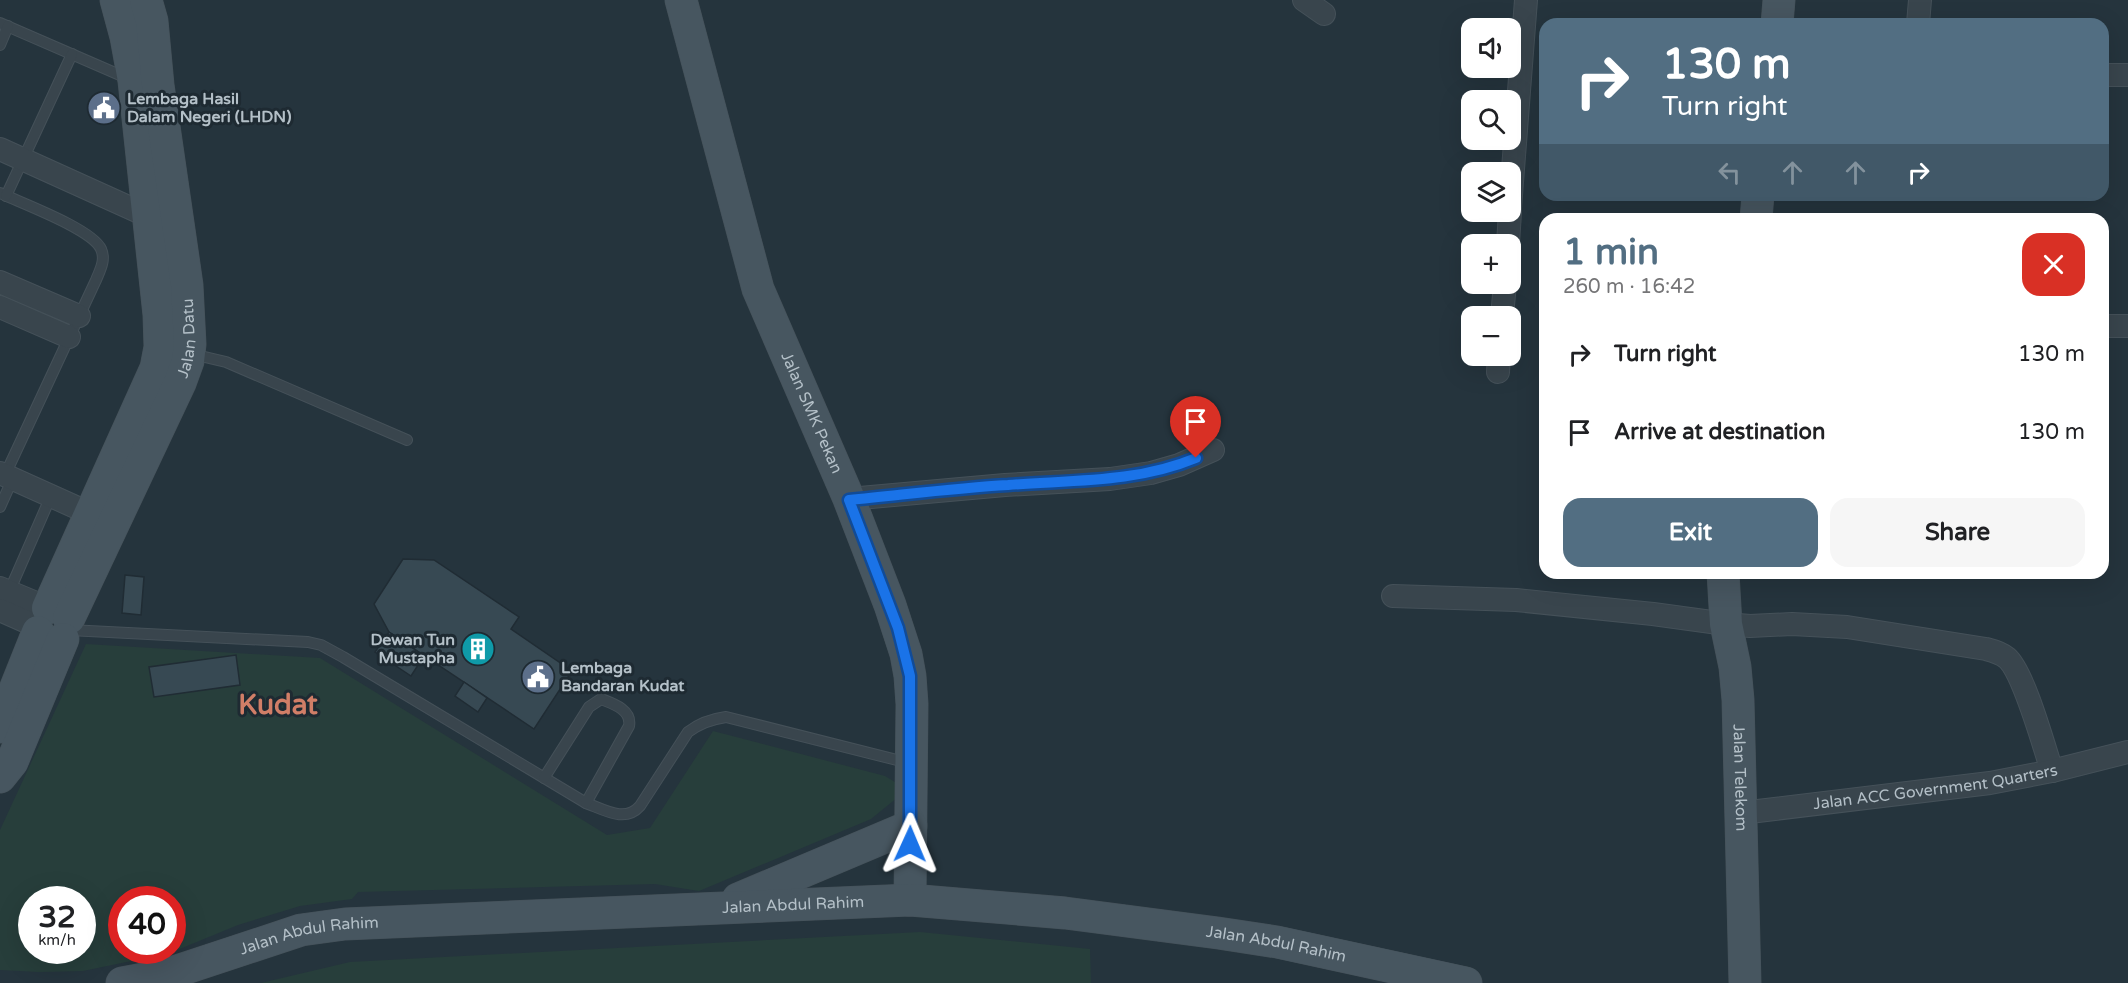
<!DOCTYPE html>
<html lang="en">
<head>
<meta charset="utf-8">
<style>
  body { margin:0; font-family:"Varela Round",sans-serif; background:#f6f6f6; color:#202124; height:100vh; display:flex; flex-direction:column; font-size:22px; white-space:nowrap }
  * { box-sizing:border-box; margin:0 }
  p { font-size:20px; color:#757577 }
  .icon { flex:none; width:33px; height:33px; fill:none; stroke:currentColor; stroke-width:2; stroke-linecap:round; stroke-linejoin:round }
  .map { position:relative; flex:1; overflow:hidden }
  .panel { position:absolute; left:1539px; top:213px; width:570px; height:366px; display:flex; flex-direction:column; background:#fff; border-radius:18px; box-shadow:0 6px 24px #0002 }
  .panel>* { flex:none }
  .hud { position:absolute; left:1539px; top:18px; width:570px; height:183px; border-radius:18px; box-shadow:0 6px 24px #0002; background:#526e82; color:#fff; overflow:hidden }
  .controls { position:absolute; left:1461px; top:18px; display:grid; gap:12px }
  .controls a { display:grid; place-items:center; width:60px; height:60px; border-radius:12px; background:#fff; box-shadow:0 6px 24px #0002; font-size:30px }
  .speed { position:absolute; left:18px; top:886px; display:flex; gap:12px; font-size:30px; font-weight:700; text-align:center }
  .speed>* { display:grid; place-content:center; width:78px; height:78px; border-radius:50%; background:#fff; box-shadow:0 6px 24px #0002; line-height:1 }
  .speed small { font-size:15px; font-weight:400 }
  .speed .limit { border:9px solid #d22; background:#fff; color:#111 }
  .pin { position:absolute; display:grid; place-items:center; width:51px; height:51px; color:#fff; margin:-62px -26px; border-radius:50% 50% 50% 0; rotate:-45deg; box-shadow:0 0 6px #0007 }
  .pin .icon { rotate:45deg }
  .me { position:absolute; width:66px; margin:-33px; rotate:1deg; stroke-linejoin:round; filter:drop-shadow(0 0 4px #0008) }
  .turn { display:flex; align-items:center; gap:21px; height:126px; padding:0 24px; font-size:27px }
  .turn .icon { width:78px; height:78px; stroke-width:2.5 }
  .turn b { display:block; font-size:42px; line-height:51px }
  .lanes { display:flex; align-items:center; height:57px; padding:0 24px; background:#0003; justify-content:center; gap:30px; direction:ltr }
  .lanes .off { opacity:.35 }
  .round { display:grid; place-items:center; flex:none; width:63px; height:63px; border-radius:18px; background:#f6f6f6 }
  .summary { display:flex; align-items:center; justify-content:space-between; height:102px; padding:0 24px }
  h1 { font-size:36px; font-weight:800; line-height:45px; color:#526e82 }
  .cta { display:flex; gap:12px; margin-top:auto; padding:12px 24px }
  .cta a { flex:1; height:69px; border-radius:18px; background:#526e82; color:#fff; font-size:24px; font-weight:800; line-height:69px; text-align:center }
  .cta a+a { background:#f6f6f6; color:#202124 }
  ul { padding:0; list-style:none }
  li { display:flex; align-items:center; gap:18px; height:78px; padding:0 24px }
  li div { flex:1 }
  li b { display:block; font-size:22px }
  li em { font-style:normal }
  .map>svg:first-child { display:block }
  .green { fill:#273e3b; fill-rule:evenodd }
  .building { fill:#374953; stroke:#202c34; stroke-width:1.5 }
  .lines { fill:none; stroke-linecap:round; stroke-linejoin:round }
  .lane-casing { stroke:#455159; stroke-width:12 }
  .street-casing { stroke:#455159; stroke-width:24 }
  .secondary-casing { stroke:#455159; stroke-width:33 }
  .lane { stroke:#39454d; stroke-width:10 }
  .street { stroke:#39454d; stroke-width:22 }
  .secondary { stroke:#475660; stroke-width:32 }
  .route-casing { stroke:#114b97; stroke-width:15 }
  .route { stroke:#1a73e8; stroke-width:10 }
  .labels { text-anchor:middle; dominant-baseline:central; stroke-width:6; stroke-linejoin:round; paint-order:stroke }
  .poi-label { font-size:16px; font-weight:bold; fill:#b4c0c8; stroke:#1e2a32; text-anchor:start }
  .street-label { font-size:16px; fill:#b4c0c8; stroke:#1e2a32 }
  .town-label { font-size:28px; font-weight:bold; fill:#d17e67; stroke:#1e2a32 }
</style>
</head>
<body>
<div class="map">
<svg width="2128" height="983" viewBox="0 0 2128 983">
  <rect width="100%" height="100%" fill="#25343d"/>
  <g class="green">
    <path d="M86,644L320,658L607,835L650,828L713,731L885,776L898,784V797L871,819L699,891L655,884L358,892L352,899L300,906L238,925L170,953L83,971L39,972L0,970V830ZM32,900H82V951H32ZM122,900H172V951H122Z"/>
    <path d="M920,932L1090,949L1091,983H261L350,962Z"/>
  </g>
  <g class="building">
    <path d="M403,559L434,560L519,617L511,629L572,671L534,729L389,632L374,604Z"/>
    <path d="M125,575L144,577L141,615L122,613Z"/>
    <path d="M389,632L424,656L411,676L375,652Z"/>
    <path d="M236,655L240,685L154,697L149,667Z"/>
    <path d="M464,682L487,698L478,712L455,696Z"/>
  </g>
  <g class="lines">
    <g class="lane-casing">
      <g id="lane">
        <path d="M0,23L129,79"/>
        <path d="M0,45L8,26"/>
        <path d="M0,193C21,203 92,229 101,249C106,260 100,270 96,280L5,475"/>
        <path d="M6,196L72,54"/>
        <path d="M192,354L226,362L407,440"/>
        <path d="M0,507L13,478"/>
        <path d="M9,592L51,496"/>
        <path d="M69,630L308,642L321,645L343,657L586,803C605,810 625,823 640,806L688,732C700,723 711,719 726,717L909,763"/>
        <path d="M544,778L589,707L601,699C614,704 632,710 629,726L586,803"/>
      </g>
    </g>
    <g class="street-casing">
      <g id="street">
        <path d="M1304,0L1324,14"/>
        <path d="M1918,24L1920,0"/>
        <path d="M2103,75H2128"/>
        <path d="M0,149L148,216"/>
        <path d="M1510,208L1526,0"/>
        <path d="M1508,244L1510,212"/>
        <path d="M0,282L79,316"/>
        <path d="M0,307L69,337"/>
        <path d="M1502,316L1505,284"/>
        <path d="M2103,326H2128"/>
        <path d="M1498,372L1499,356"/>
        <path d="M0,473L91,514"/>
        <path d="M849,499L1005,485L1110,479L1151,473L1179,465L1213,450"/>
        <path d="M0,588L48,608"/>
        <path d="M1393,596L1516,600L1653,614L1726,624L1750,626L1792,624L1847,627L1986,649C1994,651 2001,653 2007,658C2024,673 2044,747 2052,771"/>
        <path d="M0,610L36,626"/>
        <path id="s1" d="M1741,813L1990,783L2052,771L2128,752"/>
      </g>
    </g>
    <g class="secondary-casing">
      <g id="secondary">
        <path id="s2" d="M681,0L758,289L849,499L890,605L906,654L910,676L912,704L910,900"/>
        <path d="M1777,24L1779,0"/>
        <path d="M1756,219L1758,195"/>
        <path id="s3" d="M1723,573L1726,624L1735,667L1738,700L1745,983"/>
        <path d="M48,608L156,368L160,347L159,315L134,81L126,37L116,0"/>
        <path id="s4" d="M69,618L180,383L188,361L190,344L187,285L158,85L152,21L146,0"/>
        <path d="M0,727L38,632"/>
        <path d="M0,777L12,762L63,639"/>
        <path d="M738,899L911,826"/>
        <path id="s5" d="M122,983L165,975L301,930L345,924L910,900L1065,913L1218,933L1277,942L1466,983"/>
      </g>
    </g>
    <use href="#lane" class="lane"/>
    <use href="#street" class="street"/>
    <use href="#secondary" class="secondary"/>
  </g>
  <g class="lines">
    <g class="route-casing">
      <path id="route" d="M910,844V676L898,628L849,500C902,495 955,488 1008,485C1071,480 1136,483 1196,458"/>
    </g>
    <use href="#route" class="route"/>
  </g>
  <defs>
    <g id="civic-disc" transform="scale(1.725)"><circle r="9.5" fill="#5c6f8a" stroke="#1e2a32"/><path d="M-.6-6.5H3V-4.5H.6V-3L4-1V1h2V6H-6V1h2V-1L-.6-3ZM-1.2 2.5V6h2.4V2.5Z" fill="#fff"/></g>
    <g id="building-disc" transform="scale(1.725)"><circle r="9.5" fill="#0f9aa8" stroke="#1e2a32"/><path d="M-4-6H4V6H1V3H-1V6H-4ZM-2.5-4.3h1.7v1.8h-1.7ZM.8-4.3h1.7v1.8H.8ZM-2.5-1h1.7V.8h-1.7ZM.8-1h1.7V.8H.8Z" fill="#fff"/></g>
  </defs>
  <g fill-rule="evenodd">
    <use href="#civic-disc" x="104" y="108"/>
    <use href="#building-disc" x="478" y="649"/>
    <use href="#civic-disc" x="538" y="677"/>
  </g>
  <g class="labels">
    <g class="poi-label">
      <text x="127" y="99">Lembaga Hasil<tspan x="127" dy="18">Dalam Negeri (LHDN)</tspan></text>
      <text x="455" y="640" text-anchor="end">Dewan Tun<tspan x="455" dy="18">Mustapha</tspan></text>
      <text x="561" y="668">Lembaga<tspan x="561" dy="18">Bandaran Kudat</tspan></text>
    </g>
    <g class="street-label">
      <text stroke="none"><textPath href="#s4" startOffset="306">Jalan Datu</textPath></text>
      <text stroke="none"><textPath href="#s2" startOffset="434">Jalan SMK Pekan</textPath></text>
      <text stroke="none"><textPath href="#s3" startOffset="206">Jalan Telekom</textPath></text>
      <text stroke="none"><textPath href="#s1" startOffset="196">Jalan ACC Government Quarters</textPath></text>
      <text stroke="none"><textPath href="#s5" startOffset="680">Jalan Abdul Rahim</textPath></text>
      <text stroke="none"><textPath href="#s5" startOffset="194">Jalan Abdul Rahim</textPath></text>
      <text stroke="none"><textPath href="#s5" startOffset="1166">Jalan Abdul Rahim</textPath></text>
    </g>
    <g class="town-label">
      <text x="278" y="705">Kudat</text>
    </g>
  </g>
</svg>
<div class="controls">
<a><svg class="icon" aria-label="sound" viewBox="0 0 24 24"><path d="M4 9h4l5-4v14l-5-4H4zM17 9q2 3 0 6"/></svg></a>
<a><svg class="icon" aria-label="search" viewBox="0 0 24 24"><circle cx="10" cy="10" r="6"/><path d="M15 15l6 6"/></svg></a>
<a><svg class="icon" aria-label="layers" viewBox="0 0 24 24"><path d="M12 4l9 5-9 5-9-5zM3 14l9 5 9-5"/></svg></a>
<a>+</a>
<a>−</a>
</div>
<div class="speed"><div>32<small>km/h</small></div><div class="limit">40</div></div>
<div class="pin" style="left:1196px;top:458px;background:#d93025"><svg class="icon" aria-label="arrive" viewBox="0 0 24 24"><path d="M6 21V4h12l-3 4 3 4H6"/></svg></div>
<svg class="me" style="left:910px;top:844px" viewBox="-20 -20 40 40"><path d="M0-17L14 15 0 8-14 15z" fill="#1a73e8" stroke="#fff" stroke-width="4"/></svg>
<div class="hud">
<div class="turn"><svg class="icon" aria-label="right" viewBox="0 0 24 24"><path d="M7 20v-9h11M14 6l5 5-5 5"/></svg><div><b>130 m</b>Turn right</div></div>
<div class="lanes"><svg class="icon off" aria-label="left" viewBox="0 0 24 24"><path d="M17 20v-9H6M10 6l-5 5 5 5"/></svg><svg class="icon off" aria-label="ahead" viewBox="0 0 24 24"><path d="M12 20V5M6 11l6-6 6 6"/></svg><svg class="icon off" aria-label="ahead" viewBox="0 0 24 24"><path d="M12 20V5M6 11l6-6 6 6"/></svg><svg class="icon" aria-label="right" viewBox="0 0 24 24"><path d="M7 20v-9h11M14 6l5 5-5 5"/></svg></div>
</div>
<section class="panel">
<div class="summary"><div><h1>1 min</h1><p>260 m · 16:42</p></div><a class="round" style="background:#d93025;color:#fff"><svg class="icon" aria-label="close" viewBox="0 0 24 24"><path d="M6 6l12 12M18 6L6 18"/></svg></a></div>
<ul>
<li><svg class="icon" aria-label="right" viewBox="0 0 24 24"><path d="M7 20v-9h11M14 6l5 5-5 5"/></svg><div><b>Turn right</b></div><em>130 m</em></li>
<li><svg class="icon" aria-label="arrive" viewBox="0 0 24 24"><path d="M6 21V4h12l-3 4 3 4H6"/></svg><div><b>Arrive at destination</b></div><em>130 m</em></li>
</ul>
<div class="cta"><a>Exit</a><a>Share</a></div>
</section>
</div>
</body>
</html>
